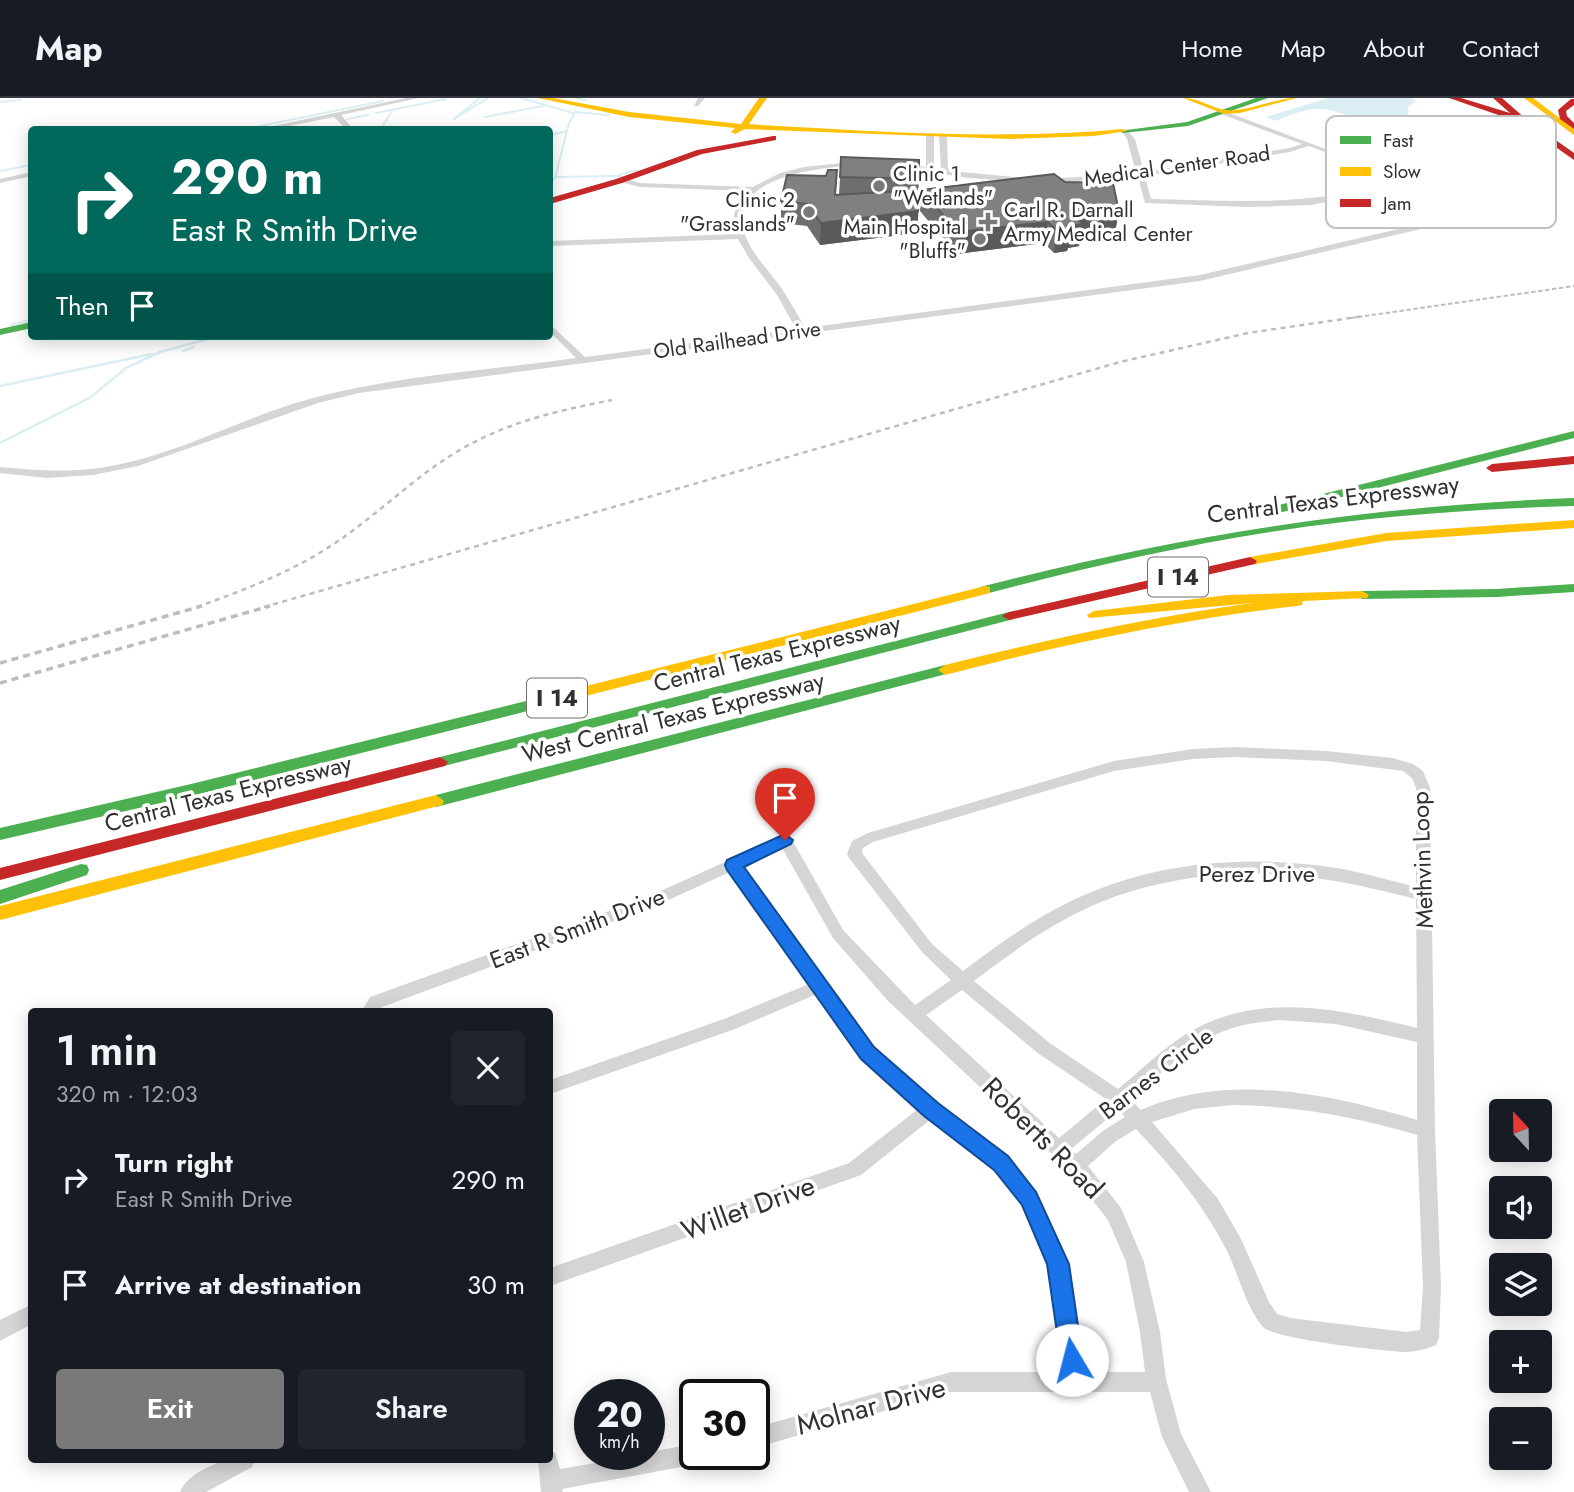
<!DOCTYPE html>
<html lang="en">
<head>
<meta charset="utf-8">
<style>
  body { margin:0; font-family:Jost,sans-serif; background:#20242c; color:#f1f3f6; height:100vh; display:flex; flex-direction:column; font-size:26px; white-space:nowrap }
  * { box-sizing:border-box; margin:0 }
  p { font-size:23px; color:#9ea1a6 }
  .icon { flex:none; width:38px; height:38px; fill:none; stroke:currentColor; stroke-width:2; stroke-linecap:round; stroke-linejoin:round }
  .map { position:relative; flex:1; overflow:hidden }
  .side { position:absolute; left:28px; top:910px; width:525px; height:455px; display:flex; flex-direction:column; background:#171b24; border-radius:7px; box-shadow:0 4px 18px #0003 }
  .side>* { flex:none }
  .top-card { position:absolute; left:28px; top:28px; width:525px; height:214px; border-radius:7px; box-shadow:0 4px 18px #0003; background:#00695c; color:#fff; overflow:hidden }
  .needle { width:46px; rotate:338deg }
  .controls { position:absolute; left:1489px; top:1001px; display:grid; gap:14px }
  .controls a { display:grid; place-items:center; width:63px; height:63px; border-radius:7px; background:#171b24; box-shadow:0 4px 18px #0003; font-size:35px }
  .speed { position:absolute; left:574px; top:1281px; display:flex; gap:14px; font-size:35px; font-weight:700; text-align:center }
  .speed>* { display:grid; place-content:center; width:91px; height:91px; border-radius:50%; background:#171b24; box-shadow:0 4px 18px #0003; line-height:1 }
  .speed small { font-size:18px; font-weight:400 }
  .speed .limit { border:4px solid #111; border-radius:10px; background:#fff; color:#111 }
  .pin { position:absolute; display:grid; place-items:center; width:60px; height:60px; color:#fff; margin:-72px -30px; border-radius:50% 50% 50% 0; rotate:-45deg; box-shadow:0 0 7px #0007 }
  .pin .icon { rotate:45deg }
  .me { position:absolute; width:77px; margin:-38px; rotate:352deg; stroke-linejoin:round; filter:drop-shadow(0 0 5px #0008) }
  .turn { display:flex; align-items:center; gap:24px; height:147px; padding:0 28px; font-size:32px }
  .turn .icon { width:91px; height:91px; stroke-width:2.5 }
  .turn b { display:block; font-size:49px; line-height:60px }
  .then { display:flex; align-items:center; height:66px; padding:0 28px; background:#0003; gap:14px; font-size:26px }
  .round { display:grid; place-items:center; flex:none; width:74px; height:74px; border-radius:7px; background:#20242c }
  .headline { display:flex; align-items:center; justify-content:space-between; height:119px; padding:0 28px }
  h1 { font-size:42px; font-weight:600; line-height:52px }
  .button { display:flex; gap:14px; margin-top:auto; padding:14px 28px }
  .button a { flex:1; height:80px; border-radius:7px; background:#797979; color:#fff; font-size:28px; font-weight:600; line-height:80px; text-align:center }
  .button a+a { background:#20242c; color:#f1f3f6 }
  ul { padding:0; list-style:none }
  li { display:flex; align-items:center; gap:21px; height:105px; padding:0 28px }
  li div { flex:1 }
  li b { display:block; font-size:26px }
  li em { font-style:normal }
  header { display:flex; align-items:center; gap:42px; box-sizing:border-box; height:98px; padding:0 35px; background:#171b24; border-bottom:2px solid #363941 }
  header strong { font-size:33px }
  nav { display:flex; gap:38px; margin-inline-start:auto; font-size:24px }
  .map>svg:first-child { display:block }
  .water { fill:#dbeef3 }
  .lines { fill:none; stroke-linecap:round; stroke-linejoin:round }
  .stream-far1 { stroke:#dbeef3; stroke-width:2 }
  .stream { stroke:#dbeef3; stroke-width:2.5 }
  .street { fill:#d5d5d5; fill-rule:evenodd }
  .fast { fill:#4caf50; fill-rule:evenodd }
  .slow { fill:#ffc107; fill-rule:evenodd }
  .jam { fill:#c62828; fill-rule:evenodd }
  .rail-far2 { stroke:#bdbdbd; stroke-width:2; stroke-dasharray:4.5 2.5; stroke-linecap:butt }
  .rail-far1 { stroke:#bdbdbd; stroke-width:2.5; stroke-dasharray:5 4.5; stroke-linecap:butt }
  .rail { stroke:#bdbdbd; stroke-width:3.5; stroke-dasharray:7 5; stroke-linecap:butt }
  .wall { fill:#6e6e6e }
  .shaded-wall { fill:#5a5a5a }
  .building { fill:#808080; stroke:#5a5a5a; stroke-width:2 }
  .route { fill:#1a73e8; stroke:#114b97; stroke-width:2 }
  .poi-dot { fill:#797979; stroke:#fff; stroke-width:2.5 }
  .labels { text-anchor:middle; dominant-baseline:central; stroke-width:7; stroke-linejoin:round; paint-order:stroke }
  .far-street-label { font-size:21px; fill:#313131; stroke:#fff }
  .far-poi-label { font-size:21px; fill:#313131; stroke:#fff; text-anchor:start }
  .shield { fill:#fff; stroke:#6f6f6f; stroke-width:2 }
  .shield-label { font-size:23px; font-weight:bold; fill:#313131 }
  .street-label { font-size:24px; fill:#313131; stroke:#fff }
  .near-street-label { font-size:28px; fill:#313131; stroke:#fff }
  .key { fill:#fff; stroke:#c1c1c1; stroke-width:2 }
  .key-label { font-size:19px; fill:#313131 }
</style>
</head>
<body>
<header>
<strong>Map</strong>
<nav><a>Home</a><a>Map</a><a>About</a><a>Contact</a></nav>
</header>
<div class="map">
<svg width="1574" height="1394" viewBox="0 0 1574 1394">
  <rect width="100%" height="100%" fill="#fff"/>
  <path class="water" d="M1328,0H1411L1417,3L1408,9L1409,24C1390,41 1346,13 1323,11C1305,10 1291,17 1275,23L1266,19Z"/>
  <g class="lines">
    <g class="stream-far1">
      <path d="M480,0L454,21L488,0"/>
      <path d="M521,0L573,15"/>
      <path d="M576,0L585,2"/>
      <path d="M0,4L21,2"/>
      <path d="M575,14L608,17"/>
      <path d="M376,15L446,1"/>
      <path d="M485,19L543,8"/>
      <path d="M347,21L368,17"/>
      <path d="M382,29L392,13"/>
      <path d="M241,32L383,3"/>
      <path d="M550,37L567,33"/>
      <path d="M0,73L32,67"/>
      <path d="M619,77L637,72"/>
      <path d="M555,79L621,78"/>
      <path d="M550,84L555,80L569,25L576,13"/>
    </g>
    <g class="stream">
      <path d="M11,227L27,223"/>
      <path d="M183,253L194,249"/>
      <path d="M0,288L152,256"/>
      <path d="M0,345L91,299L126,270L160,254L219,238"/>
    </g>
    <g class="street">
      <path d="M406,0H419L341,17L354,32H347L334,19L270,32H254Z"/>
      <path d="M698,0H705L698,8H694Z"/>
      <path d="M1221,12L1481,109L1421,131L1200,183L359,295L318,305L138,368L93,377L47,380L0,375V369C31,372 59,374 90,371C168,363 238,320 313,300C395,278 491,272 576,260L550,234V226L585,259L796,231L777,197L749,160L738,141L550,148V143L736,136C731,118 735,108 746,93L640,89L620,84L619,82L623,80L640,85L753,89L780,75L804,69L860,63L861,65L857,67C815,70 717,80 748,144C756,160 769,173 780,188C789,201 797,216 805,230L1200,177L1416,127L1469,109L1405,85L1374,95L1311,107L1247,109L1145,105L1138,79L1048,85L1044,83L1048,81L1136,75L1127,41L1122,33L1126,31L1135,41L1144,74L1289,50L1302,46L1221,16ZM1309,48L1398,82C1317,109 1235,103 1151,101L1145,78L1290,54Z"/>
      <path d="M930,35L934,37V70L941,71L939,38L943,36L947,38L948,70L950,73L1027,80L1031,82L1027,84L969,80L899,69V65H902L926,69V37Z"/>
      <path d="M32,74V78L0,85V81Z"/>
      <path d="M1235,649L1326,653L1393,660L1413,666L1423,673L1430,690L1435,1032L1441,1189L1439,1240L1436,1247C1427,1251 1415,1254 1405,1254C1383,1253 1274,1241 1263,1229C1246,1210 1238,1174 1226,1151C1203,1106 1171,1068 1136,1031L1116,1043L1088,1068L1121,1110L1144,1164L1160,1234L1166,1281L1181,1336L1211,1394H1189L1162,1339L1150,1294H951L754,1350V1330L951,1274H1060L1062,1262L1049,1165L1023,1107L995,1071L931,1021L861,1077L550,1188V1170L849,1065L918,1011L862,960L817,896L735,931L550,996V982L724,921L809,886L730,774L655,808L382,909L378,914H361L370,899L645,800L785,737L790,738L843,832L915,907L951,882L922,854L849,760L847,756L852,743L868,735L1114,663L1193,651ZM1235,659L1326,663L1403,673L1412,680L1416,690V789C1392,783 1368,776 1343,771C1249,755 1147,763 1061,808C1026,826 994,850 963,873L932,846L862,755L863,750L873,744L1114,673L1193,661ZM782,750L833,840L888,903L1070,1073L1108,1122L1126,1164L1140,1234L1145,1274H1080L1082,1262L1067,1165L1035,1095L1007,1059L937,1006L874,950L742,768ZM1238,775C1305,775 1352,785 1416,801L1417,930C1339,911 1259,892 1186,936C1162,951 1140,973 1118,991L1051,946L974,883C1065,813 1121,784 1238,775ZM962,892L1039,956L1106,1001L1059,1040L926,917ZM1278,922L1336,926L1417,944V1022C1330,996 1228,974 1141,1012L1131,1002C1160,977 1188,947 1224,933C1241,926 1259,924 1278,922ZM1233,1007C1297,1008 1357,1019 1417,1037L1423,1189L1420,1232L1406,1234L1290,1220L1277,1216L1269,1204L1241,1141L1218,1101L1152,1024L1194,1011ZM1118,1012L1125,1019L1104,1032L1076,1056L1071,1051Z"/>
      <path d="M32,1206V1226L0,1243V1222Z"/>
      <path d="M695,1346V1356H707L704,1363L697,1366L562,1391L563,1394H541L538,1362H550V1352L555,1355L560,1371L649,1356V1354Z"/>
      <path d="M224,1362H255L252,1369L206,1394H180C188,1376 207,1370 224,1362Z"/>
    </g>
    <g class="fast">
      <path d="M1256,0H1268L1188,28L1123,35L1119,33L1187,24Z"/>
      <path d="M32,224V230L0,237V231Z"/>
      <path d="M1574,333V340L1267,418L1261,414L1263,411Z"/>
      <path d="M1574,400V408C1474,411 1375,418 1277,433C1178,448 1081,471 985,496L978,492L980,489C1181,437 1367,408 1574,400Z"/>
      <path d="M1574,486V494L1497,499L1362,501L1355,497L1362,493L1497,491Z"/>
      <path d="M1009,514L1016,518L1014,521L440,669L432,664L440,659Z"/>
      <path d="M945,567L952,572L950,575L436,709L428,703L436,697Z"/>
      <path d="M566,593L573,598L571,602L191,698L0,742V730L191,686Z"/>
      <path d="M81,766L87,767L89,772L87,777L0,806V792Z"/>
    </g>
    <g class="slow">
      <path d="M538,0H553L629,14L741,26L759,0H767L749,26L762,27C882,34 1003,42 1123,31L1127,33L1094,38L1009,41L745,31L735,36L731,34L735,30L629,19Z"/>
      <path d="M1183,0C1199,0 1211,10 1226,12C1249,14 1273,0 1297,0L1240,15L1224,16Z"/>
      <path d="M1524,0H1533L1574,31V37Z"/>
      <path d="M1574,422V430L1386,443L1250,467L1243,463L1250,459L1386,435Z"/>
      <path d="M985,488L990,489V495L566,603L559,598L566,593Z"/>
      <path d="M1362,493L1369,497L1367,500L1303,503L1302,507L1297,508C1178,521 1061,547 945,577L938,572L945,567C1047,542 1149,519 1253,505L1089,520L1087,517L1094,513L1228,497Z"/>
      <path d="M436,697L444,703L442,707L0,822V808Z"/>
    </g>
    <g class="jam">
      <path d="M1449,0H1461L1510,15L1493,0H1502L1526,21L1574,55V62L1513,19L1507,20Z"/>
      <path d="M1571,1H1574V7L1566,13L1567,18L1574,25V31L1560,21L1558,12Z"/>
      <path d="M773,38H776V42L702,56L622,85L550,106V100L616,81L697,52Z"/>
      <path d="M1574,358V366L1492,374L1486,370L1492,366Z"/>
      <path d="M1250,459L1257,463L1255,466L1009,522L1002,518L1009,514Z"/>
      <path d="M440,659L448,664L445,668L0,782V770Z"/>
    </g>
    <path class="rail-far2" d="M1351,220L1574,188"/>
    <g class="rail-far1">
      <path d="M197,509C247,491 297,472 341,441C383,412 420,374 465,349C511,323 561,312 612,302"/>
      <path d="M264,509L1120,264L1248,235L1364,218"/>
    </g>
    <g class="rail">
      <path d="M0,565L202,508"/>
      <path d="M0,585L270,508"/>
    </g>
  </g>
  <g class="wall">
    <path d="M840,79L919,81L917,135L820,147L807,128L781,125V103L839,97Z"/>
    <path d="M921,92L1115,135L1081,140L1079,148L1068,150L1067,153L1054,155L1044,145L956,156L920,113Z"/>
  </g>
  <g class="shaded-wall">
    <path d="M920,92L917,135L820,147L821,125Z"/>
    <path d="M1119,114L1115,135L1081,140L1079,148L1068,150L1067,153L1054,155L1057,133L1076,120Z"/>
    <path d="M1048,124L1044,145L956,156L958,134Z"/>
  </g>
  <g class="building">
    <path d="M841,59L919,62V81L840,79Z"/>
    <path d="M828,72H837L835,97L920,92L918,113L821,125L807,106L781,103L787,77L826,78Z"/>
    <path d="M1054,76L1065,84L1113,85L1119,114L1076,120L1083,126L1068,128L1071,131L1057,133L1048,124L958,134L921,92Z"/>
  </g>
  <path class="route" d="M785,736L793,742L791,746L744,769L874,949L938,1005L1008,1058L1036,1094L1069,1166L1083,1262L1080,1270L1072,1273L1064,1270L1061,1262L1047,1166L1022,1107L994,1072L924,1018L861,961L727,772L725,767L727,762Z"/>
  <g class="poi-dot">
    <circle cx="879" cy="88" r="7"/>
    <circle cx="809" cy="114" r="7"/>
    <path d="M984.5 113.5h7v7h7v7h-7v7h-7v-7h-7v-7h7z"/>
    <circle cx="980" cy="141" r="7"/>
  </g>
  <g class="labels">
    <g class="far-street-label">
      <text transform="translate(1177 68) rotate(-8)">Medical Center Road</text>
      <text transform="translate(737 242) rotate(-8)">Old Railhead Drive</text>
    </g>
    <g class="far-poi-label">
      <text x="893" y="76">Clinic 1<tspan x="893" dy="24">"Wetlands"</tspan></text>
      <text x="795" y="102" text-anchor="end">Clinic 2<tspan x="795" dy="24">"Grasslands"</tspan></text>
      <text x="1004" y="112">Carl R. Darnall<tspan x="1004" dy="24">Army Medical Center</tspan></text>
      <text x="966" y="129" text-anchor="end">Main Hospital<tspan x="966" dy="24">"Bluffs"</tspan></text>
    </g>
    <g class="shield">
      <rect x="1148" y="459.5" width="60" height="39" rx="5"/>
      <rect x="527" y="580.5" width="60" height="39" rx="5"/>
    </g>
    <g class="shield-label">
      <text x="1178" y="479">I 14</text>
      <text x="557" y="600">I 14</text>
    </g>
    <g class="street-label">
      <text transform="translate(1333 401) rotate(-7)">Central Texas Expressway</text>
      <text transform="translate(777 555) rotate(-14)">Central Texas Expressway</text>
      <text transform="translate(673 619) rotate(-14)">West Central Texas Expressway</text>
      <text transform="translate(228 695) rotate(-14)">Central Texas Expressway</text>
      <text transform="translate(1422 762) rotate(-92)">Methvin Loop</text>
      <text x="1257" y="775">Perez Drive</text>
      <text transform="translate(577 830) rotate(-21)">East R Smith Drive</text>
      <text transform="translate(1156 975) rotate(-37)">Barnes Circle</text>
    </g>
    <g class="near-street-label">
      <text transform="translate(1043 1040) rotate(45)">Roberts Road</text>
      <text transform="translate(748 1110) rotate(-20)">Willet Drive</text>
      <text transform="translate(871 1308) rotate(-15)">Molnar Drive</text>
    </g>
  </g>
  <rect x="1326" y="18" width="230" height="112" rx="10" class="key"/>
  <rect x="1340" y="38" width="31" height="8" fill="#4caf50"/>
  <rect x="1340" y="69" width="31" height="9" fill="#ffc107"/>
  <rect x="1340" y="101" width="31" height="8" fill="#c62828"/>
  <g class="key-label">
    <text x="1383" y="49">Fast</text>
    <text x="1383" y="80">Slow</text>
    <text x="1383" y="112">Jam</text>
  </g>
</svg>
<div class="controls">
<a><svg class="needle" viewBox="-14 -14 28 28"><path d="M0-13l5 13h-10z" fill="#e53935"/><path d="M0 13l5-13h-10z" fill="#9ea1a6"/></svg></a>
<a><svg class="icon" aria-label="sound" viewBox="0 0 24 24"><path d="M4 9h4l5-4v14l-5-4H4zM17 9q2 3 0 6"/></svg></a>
<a><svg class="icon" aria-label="layers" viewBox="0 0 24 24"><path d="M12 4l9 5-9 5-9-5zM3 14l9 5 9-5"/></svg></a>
<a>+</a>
<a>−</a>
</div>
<div class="speed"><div>20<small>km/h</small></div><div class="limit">30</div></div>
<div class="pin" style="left:785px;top:742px;background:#d93025"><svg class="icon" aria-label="arrive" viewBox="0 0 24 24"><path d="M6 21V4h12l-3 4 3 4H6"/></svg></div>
<svg class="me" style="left:1072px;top:1262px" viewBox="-20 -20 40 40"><circle r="19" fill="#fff"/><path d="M0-13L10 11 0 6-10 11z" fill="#1a73e8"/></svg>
<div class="top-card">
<div class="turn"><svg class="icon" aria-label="right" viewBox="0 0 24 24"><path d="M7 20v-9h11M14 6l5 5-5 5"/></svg><div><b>290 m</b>East R Smith Drive</div></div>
<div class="then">Then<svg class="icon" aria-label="arrive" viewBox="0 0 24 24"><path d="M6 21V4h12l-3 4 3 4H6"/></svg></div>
</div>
<section class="side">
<div class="headline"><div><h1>1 min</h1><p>320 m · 12:03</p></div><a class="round"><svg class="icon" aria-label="close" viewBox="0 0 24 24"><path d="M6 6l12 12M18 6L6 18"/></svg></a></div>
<ul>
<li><svg class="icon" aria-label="right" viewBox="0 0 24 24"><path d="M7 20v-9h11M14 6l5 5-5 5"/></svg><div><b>Turn right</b><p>East R Smith Drive</p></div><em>290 m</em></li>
<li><svg class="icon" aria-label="arrive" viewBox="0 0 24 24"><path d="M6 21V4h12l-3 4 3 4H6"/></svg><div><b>Arrive at destination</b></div><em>30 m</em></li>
</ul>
<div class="button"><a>Exit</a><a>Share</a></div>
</section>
</div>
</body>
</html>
